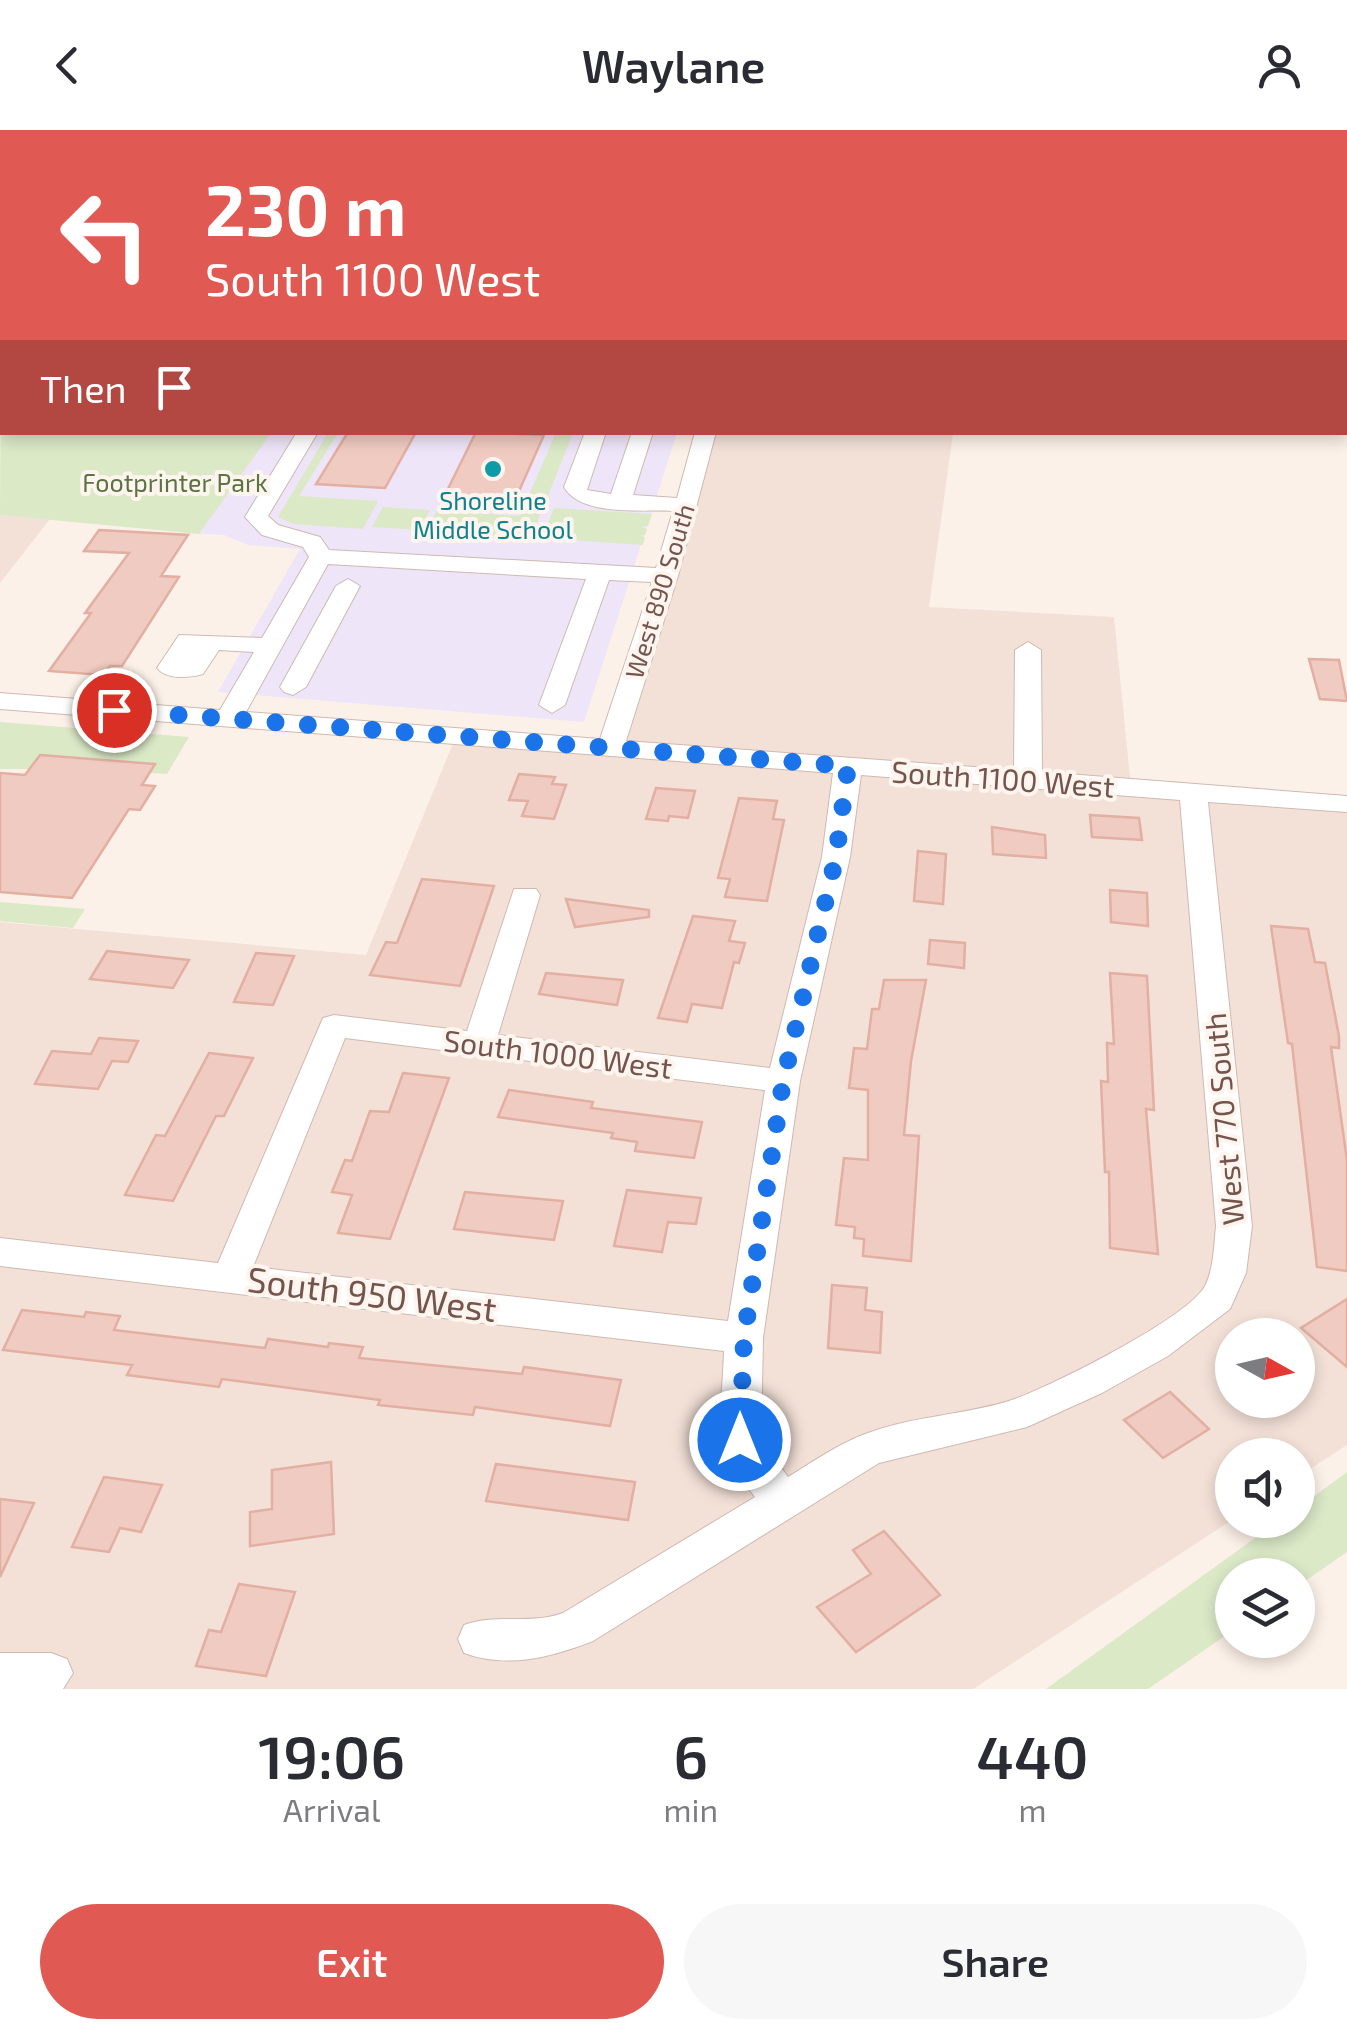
<!DOCTYPE html>
<html lang="en">
<head>
<meta charset="utf-8">
<style>
  body { margin:0; font-family:"Exo 2",sans-serif; background:#f7f7f7; color:#2b2b33; height:100vh; display:flex; flex-direction:column; font-size:38px; white-space:nowrap }
  * { box-sizing:border-box; margin:0 }
  p { font-size:32px; color:#7c7c81 }
  .icon { flex:none; width:55px; height:55px; fill:none; stroke:currentColor; stroke-width:2; stroke-linecap:round; stroke-linejoin:round }
  .map { position:relative; height:1559px; overflow:hidden }
  .panel { display:flex; flex-direction:column; background:#fff; flex:1 }
  .panel>* { flex:none }
  .guide { position:absolute; left:0px; top:0px; width:1348px; height:305px; box-shadow:0 5px 15px #0003; background:#e05a53; color:#fff; overflow:hidden }
  .needle { width:65px; rotate:98deg }
  .fabs { position:absolute; left:1215px; top:1188px; display:grid; gap:20px }
  .fabs a { display:grid; place-items:center; width:100px; height:100px; border-radius:50%; background:#fff; box-shadow:0 5px 15px #0003; font-size:50px }
  .pin { position:absolute; display:grid; place-items:center; width:85px; height:85px; color:#fff; margin:-42px; border:5px solid #fff; border-radius:50%; box-shadow:0 2px 10px #0007 }
  .me { position:absolute; width:110px; margin:-55px; rotate:0deg; stroke-linejoin:round; filter:drop-shadow(0 0 8px #0008) }
  .turn { display:flex; align-items:center; gap:35px; height:210px; padding:0 40px; font-size:45px }
  .turn .icon { width:130px; height:130px; stroke-width:2.5 }
  .turn b { display:block; font-size:70px; line-height:85px }
  .then { display:flex; align-items:center; height:95px; padding:0 40px; background:#0003; gap:20px; font-size:38px }
  .eta { display:flex; justify-content:space-evenly; align-items:center; height:170px; text-align:center }
  .eta b { font-size:60px; font-weight:600; line-height:70px }
  .primary-button { display:flex; gap:20px; margin-top:auto; padding:20px 40px }
  .primary-button a { flex:1; height:115px; border-radius:60px; background:#e05a53; color:#fff; font-size:40px; font-weight:600; line-height:115px; text-align:center }
  .primary-button a+a { background:#f7f7f7; color:#2b2b33 }
  header { display:flex; justify-content:space-between; align-items:center; height:130px; padding:0 40px; background:#fff; font-size:45px; font-weight:600 }
  .map>svg:first-child { display:block }
  .residential { fill:#f3e1d7; fill-rule:evenodd }
  .education { fill:#eee5f8 }
  .green { fill:#dbe9c7 }
  .building { fill:#f0cbc1; stroke:#e2afa2; stroke-width:2.5 }
  .lines { fill:none; stroke-linecap:round; stroke-linejoin:round }
  .minor-casing { stroke:#cfb9b1; stroke-width:2 }
  .minor { fill:#fff; fill-rule:evenodd }
  .route { stroke:#1a73e8; stroke-width:18; stroke-dasharray:0 32.4 }
  .culture-dot { fill:#0f9aa8; stroke:#fef5ef; stroke-width:4 }
  .labels { text-anchor:middle; dominant-baseline:central; stroke-width:8; stroke-linejoin:round; paint-order:stroke }
  .far-park-label { font-size:25px; fill:#5a7442; stroke:#fef5ef }
  .far-culture-label { font-size:25px; fill:#0d838f; stroke:#fef5ef }
  .far-street-label { font-size:25px; fill:#75544d; stroke:#fef5ef }
  .street-label { font-size:30px; fill:#75544d; stroke:#fef5ef }
  .near-street-label { font-size:35px; fill:#75544d; stroke:#fef5ef }
</style>
</head>
<body>
<header><svg class="icon" aria-label="back" viewBox="0 0 24 24"><path d="M15 5l-7 7 7 7"/></svg>Waylane<svg class="icon" aria-label="person" viewBox="0 0 24 24"><circle cx="12" cy="8" r="4"/><path d="M4 21q1-7 8-7t8 7"/></svg></header>
<div class="map">
<svg width="1347" height="1559" viewBox="0 0 1347 1559">
  <rect width="100%" height="100%" fill="#fcf1e8"/>
  <g class="residential">
    <path d="M706,303H953L929,477L1114,487L1131,657L1347,674V1315L1298,1347V1325H1232V1390L973,1559H0V792L366,825L456,606L610,618ZM1232,1205H1298V1270H1232Z"/>
    <path d="M0,385L50,389L0,453Z"/>
  </g>
  <path class="education" d="M270,303H677L584,592L218,562L300,419L248,415L224,405L199,404Z"/>
  <g class="green">
    <path d="M21,0H385L18,2Z"/>
    <path d="M2,18V302L271,303L199,404L0,385Z"/>
    <path d="M328,303H338L299,366L378,371L363,399L293,394L278,387Z"/>
    <path d="M556,303H573L545,373L526,372Z"/>
    <path d="M524,376L543,377L531,408L427,401L437,380L520,386Z"/>
    <path d="M383,377L430,380L419,400L372,397Z"/>
    <path d="M554,378L652,384L648,396L641,397L647,399L645,405L639,406L645,407L643,415L542,408Z"/>
    <path d="M0,592L189,607L167,644L149,643L154,634L40,625L30,639H0Z"/>
    <path d="M0,772L85,779L73,798L0,791Z"/>
    <path d="M1347,1342V1422L1298,1456V1445H1232V1501L1148,1559H1046L1280,1390H1298V1378Z"/>
  </g>
  <g class="building">
    <path d="M348,302H416L385,358L316,354Z"/>
    <path d="M476,302L544,305L511,379L440,375Z"/>
    <path d="M99,400L188,405L161,446L179,447L122,536H110L103,545L49,541L91,483H85L129,423L84,421Z"/>
    <path d="M1309,529L1339,530L1347,571L1320,569Z"/>
    <path d="M40,625L155,634L142,655L155,656L140,680L129,679L72,768L0,762V643L25,645Z"/>
    <path d="M519,644L555,647L552,654L566,655L554,689L522,686L528,671L509,670Z"/>
    <path d="M656,658L695,661L688,688L669,686L668,691L646,689Z"/>
    <path d="M739,668L777,671L773,689L784,690L767,771L725,767L730,749L718,748Z"/>
    <path d="M1090,685L1139,688L1142,710L1092,707Z"/>
    <path d="M992,697L1045,705L1046,728L993,724Z"/>
    <path d="M918,721L946,724L943,774L914,771Z"/>
    <path d="M422,749L494,756L460,856L370,845L386,812L397,813Z"/>
    <path d="M1110,760L1147,763L1148,796L1111,792Z"/>
    <path d="M566,769L649,780V787L575,797Z"/>
    <path d="M693,786L735,791L729,811L745,813L739,833L734,832L722,878L692,874L687,892L658,888Z"/>
    <path d="M1271,796L1308,799L1315,832L1325,833L1339,906V918L1331,917L1347,1030V1141L1317,1137L1292,914L1288,913Z"/>
    <path d="M930,810L965,813L964,838L928,834Z"/>
    <path d="M107,821L189,830L173,858L90,849Z"/>
    <path d="M256,823L294,826L273,875L234,872Z"/>
    <path d="M546,843L623,850L617,875L539,864Z"/>
    <path d="M1110,843L1147,846L1154,980L1146,979L1158,1124L1110,1118L1109,1042H1105L1101,951L1108,952L1107,913L1114,914Z"/>
    <path d="M884,850H926L911,931L904,1005L919,1006L911,1131L863,1126L864,1109L854,1108L855,1097L836,1095L844,1028L868,1030V960L849,958L854,918L867,919L872,879H879Z"/>
    <path d="M99,908L138,911L128,932L112,931L98,959L35,954L52,921L91,924Z"/>
    <path d="M209,923L253,928L224,986H216L173,1071L125,1065L156,1005L165,1006Z"/>
    <path d="M403,943L449,948L390,1109L338,1103L352,1065L332,1062L345,1030L352,1031L370,981L389,982Z"/>
    <path d="M509,960L593,972L591,978L702,992L694,1028L635,1021L637,1012L611,1008L613,1003L498,987Z"/>
    <path d="M627,1060L701,1068L696,1094L668,1092L662,1122L614,1116Z"/>
    <path d="M465,1062L563,1071L554,1110L454,1099Z"/>
    <path d="M832,1155L867,1158L865,1180L882,1182L880,1223L828,1218Z"/>
    <path d="M1347,1169V1237L1301,1198Z"/>
    <path d="M22,1180L84,1187L86,1182L120,1186L114,1200L265,1218L268,1209L328,1217L329,1213L363,1217L359,1228L522,1244L524,1237L621,1250L610,1296L475,1277L473,1285L378,1275L380,1270L222,1249L219,1257L127,1245L132,1235L3,1220Z"/>
    <path d="M1170,1262L1209,1299L1163,1328L1124,1290Z"/>
    <path d="M331,1332L334,1404L250,1416V1382L272,1379V1340Z"/>
    <path d="M496,1334L635,1352L628,1390L486,1371Z"/>
    <path d="M104,1347L162,1355L141,1402L120,1398L109,1422L72,1417Z"/>
    <path d="M0,1369L34,1373L0,1447Z"/>
    <path d="M884,1401L940,1465L856,1522L817,1477L871,1444L853,1420Z"/>
    <path d="M239,1454L295,1462L266,1546L196,1536L209,1500L221,1502Z"/>
  </g>
  <g class="lines">
    <g class="minor-casing">
      <g id="minor">
        <path d="M0,0H12L0,8Z"/>
        <path d="M2,37V48L0,49V38Z"/>
        <path d="M1345,76H1347L1345,87Z"/>
        <path d="M297,302H318L268,386L278,395L320,407L329,420L656,438L673,381C642,379 581,387 564,357L585,302H606L587,360L611,364L632,302H653L633,365L677,368L695,302H716L678,446L626,611L1014,640L1015,520L1028,512L1041,520L1042,642L1347,666V682L1208,672L1252,1096L1246,1143L1230,1179L1168,1226L1102,1263L1027,1297L879,1333L593,1511C552,1527 508,1539 464,1523L458,1509L464,1495C496,1483 531,1495 563,1483L755,1367C709,1310 722,1289 724,1221L0,1136V1108L218,1133L323,888L334,885L467,901L514,759H536L540,765L498,905L770,938L822,727L833,643L0,579V563L220,580L254,522L219,520L203,544C190,548 166,550 157,538L179,505L262,508L309,427L303,417L262,405L245,387ZM328,434L586,449L539,575L552,583L565,575L609,450L652,452L600,609L246,582ZM861,645L1180,670L1216,1096C1214,1115 1214,1138 1205,1156C1188,1188 1047,1259 1009,1271C963,1285 914,1286 868,1303C840,1313 814,1331 788,1347L761,1310L763,1208L800,951L850,727ZM345,908L765,960L728,1191L253,1137Z"/>
        <path d="M348,449L360,456L306,557L293,565L284,562L280,557L336,456Z"/>
        <path d="M0,1523H51L67,1529L73,1543L63,1559H0Z"/>
      </g>
    </g>
    <use href="#minor" class="minor"/>
  </g>
  <g class="lines">
    <path class="route" d="M114,580L848,636L836,727L783,952L744,1208L740,1310"/>
  </g>
  <circle class="culture-dot" cx="493" cy="339" r="10"/>
  <g class="labels">
    <g class="far-park-label">
      <text x="175" y="352">Footprinter Park</text>
    </g>
    <g class="far-culture-label">
      <text x="493" y="370">Shoreline<tspan x="493" dy="29">Middle School</tspan></text>
    </g>
    <g class="far-street-label">
      <text transform="translate(659 461) rotate(-73)">West 890 South</text>
    </g>
    <g class="street-label">
      <text transform="translate(1003 648) rotate(4)">South 1100 West</text>
      <text transform="translate(558 923) rotate(7)">South 1000 West</text>
      <text transform="translate(1223 989) rotate(-95)">West 770 South</text>
    </g>
    <g class="near-street-label">
      <text transform="translate(372 1163) rotate(7)">South 950 West</text>
    </g>
  </g>
</svg>
<div class="fabs">
<a><svg class="needle" viewBox="-14 -14 28 28"><path d="M0-13l5 13h-10z" fill="#e53935"/><path d="M0 13l5-13h-10z" fill="#7c7c81"/></svg></a>
<a><svg class="icon" aria-label="sound" viewBox="0 0 24 24"><path d="M4 9h4l5-4v14l-5-4H4zM17 9q2 3 0 6"/></svg></a>
<a><svg class="icon" aria-label="layers" viewBox="0 0 24 24"><path d="M12 4l9 5-9 5-9-5zM3 14l9 5 9-5"/></svg></a>
</div>
<div class="pin" style="left:114px;top:580px;background:#d93025"><svg class="icon" aria-label="arrive" viewBox="0 0 24 24"><path d="M6 21V4h12l-3 4 3 4H6"/></svg></div>
<svg class="me" style="left:740px;top:1310px" viewBox="-20 -20 40 40"><circle r="17" fill="#1a73e8" stroke="#fff" stroke-width="3"/><path d="M0-11L8 9 0 5-8 9z" fill="#fff"/></svg>
<div class="guide">
<div class="turn"><svg class="icon" aria-label="left" viewBox="0 0 24 24"><path d="M17 20v-9H6M10 6l-5 5 5 5"/></svg><div><b>230 m</b>South 1100 West</div></div>
<div class="then">Then<svg class="icon" aria-label="arrive" viewBox="0 0 24 24"><path d="M6 21V4h12l-3 4 3 4H6"/></svg></div>
</div>
</div>
<section class="panel">
<div class="eta">
<div><b>19:06</b><p>Arrival</p></div>
<div><b>6</b><p>min</p></div>
<div><b>440</b><p>m</p></div>
</div>
<div class="primary-button"><a>Exit</a><a>Share</a></div>
</section>
</body>
</html>
